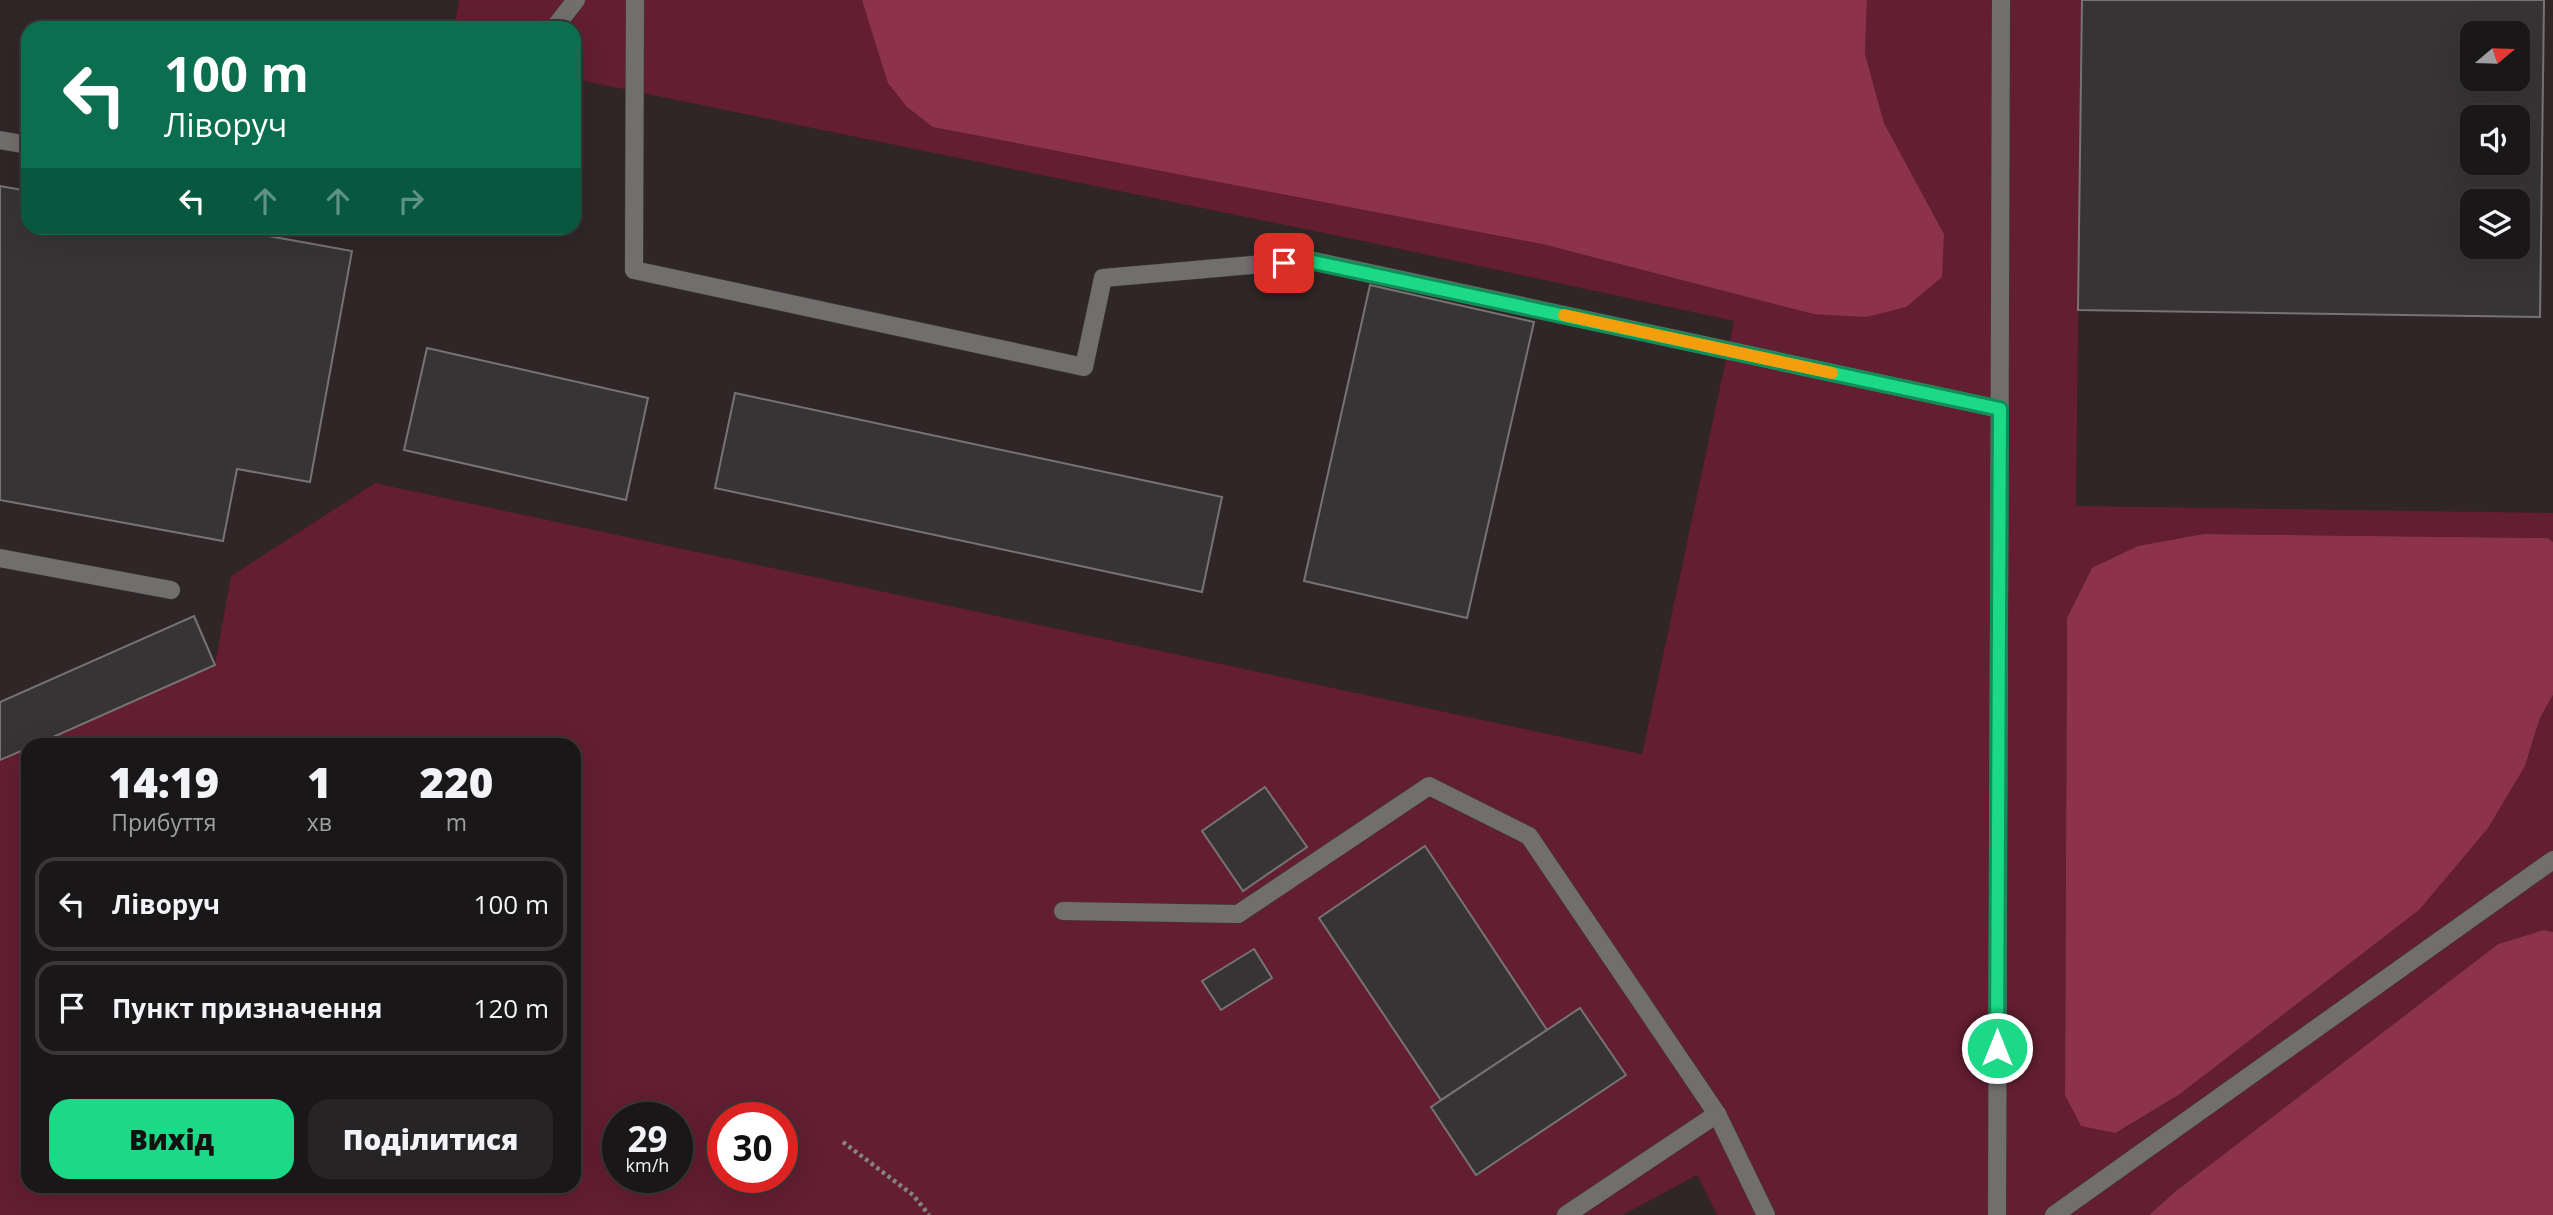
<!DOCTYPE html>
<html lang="uk">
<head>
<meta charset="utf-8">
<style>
  body { margin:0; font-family:"Open Sans",sans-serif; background:#272425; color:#f1f3f6; height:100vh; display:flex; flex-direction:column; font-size:26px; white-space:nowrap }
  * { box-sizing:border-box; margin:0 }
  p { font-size:23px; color:#9f9fa2 }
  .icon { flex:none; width:38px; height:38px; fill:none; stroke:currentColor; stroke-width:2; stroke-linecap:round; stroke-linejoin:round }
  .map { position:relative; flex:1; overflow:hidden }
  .drawer { position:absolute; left:21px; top:738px; width:560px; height:455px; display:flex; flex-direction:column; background:#1a1718; border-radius:21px; box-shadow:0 7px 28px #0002,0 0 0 2px #383637 }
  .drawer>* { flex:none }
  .top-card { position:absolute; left:21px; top:21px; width:560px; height:214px; border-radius:21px; box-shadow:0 7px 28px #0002,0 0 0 2px #383637; background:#0b6e4f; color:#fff; overflow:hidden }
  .needle { width:46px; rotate:71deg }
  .fabs { position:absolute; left:2460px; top:21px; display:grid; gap:14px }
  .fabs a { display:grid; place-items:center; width:70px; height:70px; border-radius:14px; background:#1a1718; box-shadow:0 7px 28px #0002,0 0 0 2px #383637; font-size:35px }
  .speed { position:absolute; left:602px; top:1102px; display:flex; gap:14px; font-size:35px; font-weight:700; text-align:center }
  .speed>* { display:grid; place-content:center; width:91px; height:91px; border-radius:50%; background:#1a1718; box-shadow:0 7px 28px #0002,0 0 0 2px #383637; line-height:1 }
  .speed small { font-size:18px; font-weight:400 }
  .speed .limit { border:10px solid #d22; background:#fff; color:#111 }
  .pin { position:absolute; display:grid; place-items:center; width:60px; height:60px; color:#fff; margin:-30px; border-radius:14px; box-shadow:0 4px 10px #0006 }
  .me { position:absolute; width:77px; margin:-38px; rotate:0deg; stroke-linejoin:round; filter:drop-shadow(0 0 5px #0008) }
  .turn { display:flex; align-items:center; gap:24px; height:147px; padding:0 28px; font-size:32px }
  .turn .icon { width:91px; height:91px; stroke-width:2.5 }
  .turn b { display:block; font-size:49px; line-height:60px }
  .lanes { display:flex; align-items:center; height:66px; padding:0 28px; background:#0003; justify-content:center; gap:35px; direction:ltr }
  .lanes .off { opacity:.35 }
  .eta { display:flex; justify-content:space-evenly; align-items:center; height:119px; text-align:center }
  .eta b { font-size:42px; font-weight:800; line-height:49px }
  .button { display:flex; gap:14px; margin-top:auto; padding:14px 28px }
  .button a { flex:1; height:80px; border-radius:21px; background:#1cd988; color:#111; font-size:28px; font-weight:800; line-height:80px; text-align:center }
  .button a+a { background:#272425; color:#f1f3f6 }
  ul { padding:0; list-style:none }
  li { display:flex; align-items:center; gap:21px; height:94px; margin:0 14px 10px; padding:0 14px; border:4px solid #383637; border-radius:21px }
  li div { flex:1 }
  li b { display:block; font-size:26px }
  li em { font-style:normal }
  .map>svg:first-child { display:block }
  .built { fill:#302628; fill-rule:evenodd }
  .green { fill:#631e31; fill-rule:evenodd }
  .forest { fill:#8c334a }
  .building { fill:#373435; stroke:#777374; stroke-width:2; fill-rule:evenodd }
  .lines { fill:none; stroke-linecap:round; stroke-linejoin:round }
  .service-casing { stroke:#3d3a3b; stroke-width:19 }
  .minor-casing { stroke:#3d3a3b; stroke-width:19 }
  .path { stroke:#868384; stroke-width:4.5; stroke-dasharray:3.5 3.5; stroke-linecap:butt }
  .service { stroke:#716e6e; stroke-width:18 }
  .minor { stroke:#716e6e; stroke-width:18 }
  .route-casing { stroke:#128d58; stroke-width:18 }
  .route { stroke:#1cd988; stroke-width:12 }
  .slow { stroke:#f59e0b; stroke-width:12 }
</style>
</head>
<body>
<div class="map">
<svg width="2553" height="1215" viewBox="0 0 2553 1215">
  <rect width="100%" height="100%" fill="#221f20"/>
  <g class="built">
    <path d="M0,0H459L454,28H28V228H574V79L1377,244L1734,321L1642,754L375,483L232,576L215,665L33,745L28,746L0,760Z"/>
    <path d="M2082,0H2553V513L2076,507ZM2473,33H2518V79H2473ZM2473,117H2518V163H2473ZM2473,201H2518V247H2473Z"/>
    <path d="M1697,1175L1717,1215H1623Z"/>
  </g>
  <path class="green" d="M459,0H862L866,5L1542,244L1813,314L1944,234L1884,123L1865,54L1867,0H2082L2076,506L2553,513V542L2548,538L2204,534L2092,568L2067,618L2065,1095L2117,1133L2180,1094L2419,910L2525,766L2540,718L2553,695V932L2544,930L2498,944L2176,1191L2149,1215H1717L1697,1175L1623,1215H0V760L28,748V1186H574V746L33,745L215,665L231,576L375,483L1642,754L1734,321L1377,244L574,79V28H454ZM618,1118H677V1178H618ZM723,1118H782V1178H723Z"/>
  <g class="forest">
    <path d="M862,0H1867L1865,54L1884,123L1944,234L1942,277L1906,307L1866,317L1813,314L1542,244L933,127L907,107L888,83Z"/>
    <path d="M2204,534L2548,538L2553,542V695L2540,718L2525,766L2488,828L2419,910L2180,1094L2116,1133L2081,1126L2065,1095L2067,618L2092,568L2138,546Z"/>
    <path d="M2544,930L2553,932V1215H2149L2176,1191L2498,944Z"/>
  </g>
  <g class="building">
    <path d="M2082,0H2544L2540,317L2078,310ZM2473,33H2518V79H2473ZM2473,117H2518V163H2473ZM2473,201H2518V247H2473Z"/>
    <path d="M0,186L28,191V228H224L352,251L310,482L237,469L223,541L0,500Z"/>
    <path d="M1370,285L1534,322L1467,618L1304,581Z"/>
    <path d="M427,348L648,398L626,500L404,450Z"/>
    <path d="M735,393L1222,497L1202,592L715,488Z"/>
    <path d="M194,616L215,665L33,746H28V748L0,760V702Z"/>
    <path d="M1265,787L1307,847L1243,891L1202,831Z"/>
    <path d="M1425,846L1547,1030L1441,1100L1319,918Z"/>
    <path d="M1254,949L1272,978L1221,1010L1202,981Z"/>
    <path d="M1580,1008L1626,1075L1476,1175L1431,1107Z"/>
  </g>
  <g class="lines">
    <g class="service-casing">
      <g id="service">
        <path d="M635,0L634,270L1084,367L1103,278L1309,260L2000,409"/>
        <path d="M554,28L576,0"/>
        <path d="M0,140L28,145"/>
        <path d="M0,558L171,590"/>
        <path d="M1063,911L1238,914L1429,786L1529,836L1717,1114L1766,1215"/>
        <path d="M1566,1215L1717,1114"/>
        <path d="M2054,1215L2553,860"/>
      </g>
    </g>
    <g class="minor-casing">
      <path id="minor" d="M1997,1215L2001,0"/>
    </g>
    <path class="path" d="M843,1142L913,1195L929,1215"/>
    <use href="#service" class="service"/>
    <use href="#minor" class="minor"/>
  </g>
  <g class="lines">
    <g class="route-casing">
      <path id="route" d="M1284,263L1309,261L2000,409L1997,1048"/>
    </g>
    <use href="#route" class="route"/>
    <path class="slow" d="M1564,315L1832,373"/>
  </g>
</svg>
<div class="fabs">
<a><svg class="needle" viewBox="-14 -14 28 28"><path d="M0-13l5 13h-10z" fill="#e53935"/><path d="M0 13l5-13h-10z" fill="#9f9fa2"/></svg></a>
<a><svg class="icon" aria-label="sound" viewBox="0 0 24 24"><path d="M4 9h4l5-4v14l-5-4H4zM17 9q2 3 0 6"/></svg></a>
<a><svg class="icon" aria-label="layers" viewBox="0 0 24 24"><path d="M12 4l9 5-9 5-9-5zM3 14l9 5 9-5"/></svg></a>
</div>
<div class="speed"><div>29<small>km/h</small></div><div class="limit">30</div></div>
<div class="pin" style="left:1284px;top:263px;background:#d93025"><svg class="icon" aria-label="arrive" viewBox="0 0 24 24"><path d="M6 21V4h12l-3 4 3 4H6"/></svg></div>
<svg class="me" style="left:1997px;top:1048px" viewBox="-20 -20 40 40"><circle r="17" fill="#1cd988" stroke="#fff" stroke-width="3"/><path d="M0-11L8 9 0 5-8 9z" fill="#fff"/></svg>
<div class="top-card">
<div class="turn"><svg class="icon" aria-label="left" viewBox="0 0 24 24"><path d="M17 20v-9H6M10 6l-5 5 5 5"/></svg><div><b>100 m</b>Ліворуч</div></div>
<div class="lanes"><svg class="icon" aria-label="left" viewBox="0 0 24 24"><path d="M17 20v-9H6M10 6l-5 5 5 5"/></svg><svg class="icon off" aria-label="ahead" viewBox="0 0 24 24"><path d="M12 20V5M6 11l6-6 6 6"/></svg><svg class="icon off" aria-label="ahead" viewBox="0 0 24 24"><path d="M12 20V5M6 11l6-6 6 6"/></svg><svg class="icon off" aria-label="right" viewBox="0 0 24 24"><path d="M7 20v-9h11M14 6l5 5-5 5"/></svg></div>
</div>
<section class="drawer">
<div class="eta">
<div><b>14:19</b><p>Прибуття</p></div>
<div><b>1</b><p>хв</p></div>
<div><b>220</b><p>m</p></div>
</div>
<ul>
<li><svg class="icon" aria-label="left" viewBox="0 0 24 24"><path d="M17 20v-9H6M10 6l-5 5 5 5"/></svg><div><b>Ліворуч</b></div><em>100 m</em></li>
<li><svg class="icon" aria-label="arrive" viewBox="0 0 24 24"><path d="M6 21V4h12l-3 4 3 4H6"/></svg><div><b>Пункт призначення</b></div><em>120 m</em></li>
</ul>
<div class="button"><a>Вихід</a><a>Поділитися</a></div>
</section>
</div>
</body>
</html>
